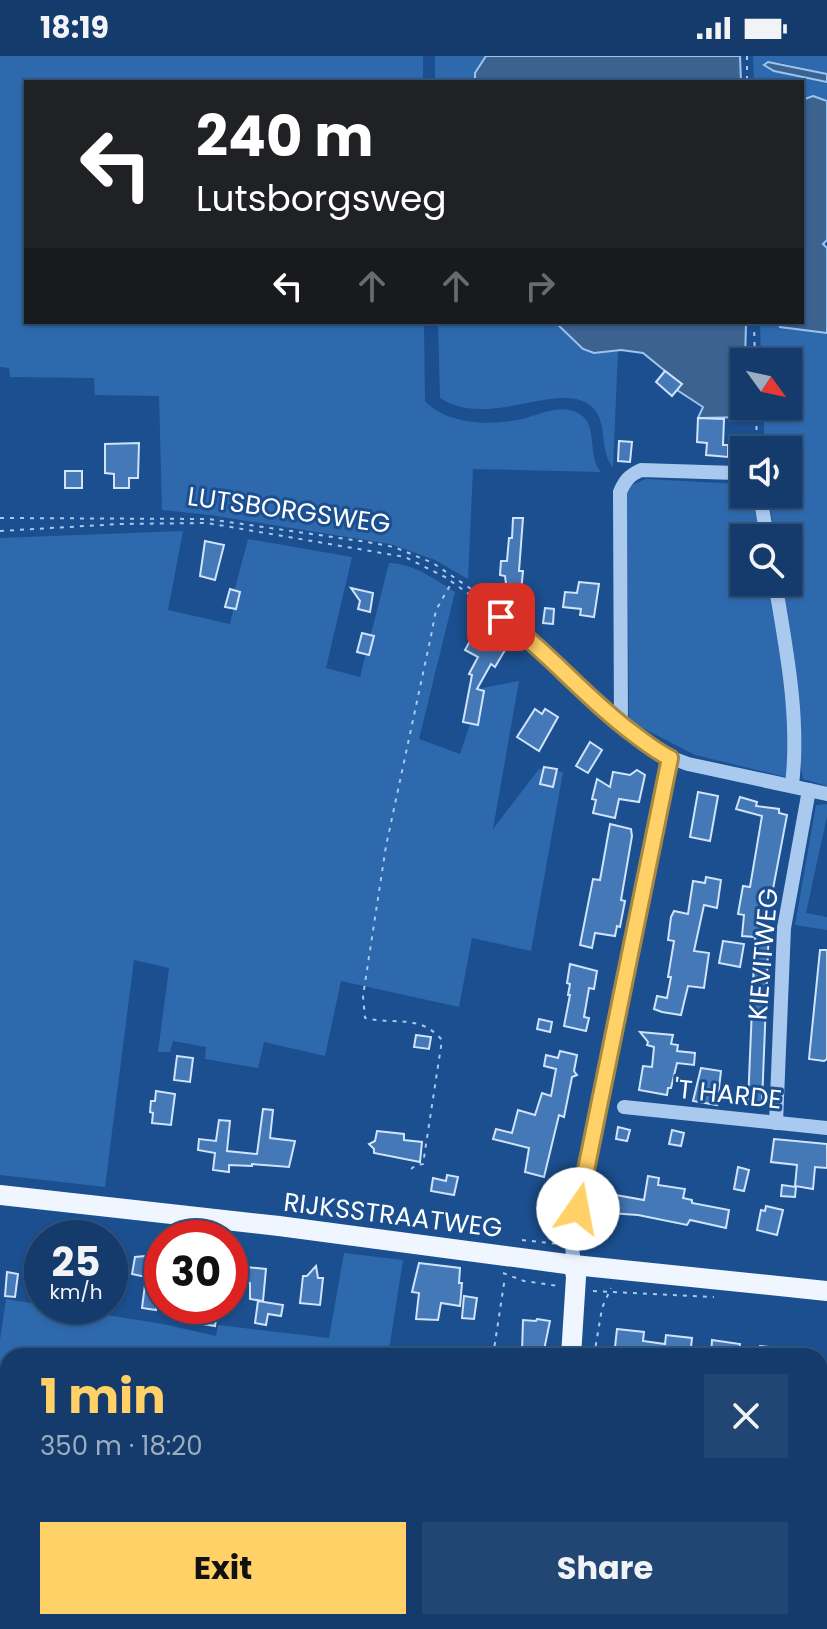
<!DOCTYPE html>
<html lang="en">
<head>
<meta charset="utf-8">
<style>
  body { margin:0; font-family:Poppins,sans-serif; background:#214673; color:#f1f3f6; height:100vh; display:flex; flex-direction:column; font-size:30px; white-space:nowrap }
  * { box-sizing:border-box; margin:0 }
  p { font-size:26px; color:#9dadc1 }
  .icon { flex:none; width:44px; height:44px; fill:none; stroke:currentColor; stroke-width:2; stroke-linecap:round; stroke-linejoin:round }
  .map { position:relative; flex:1; overflow:hidden }
  .details { position:absolute; left:0px; top:1292px; width:828px; height:282px; display:flex; flex-direction:column; background:#143b6b; border-radius:24px 24px 0 0; box-shadow:0 2px 6px #0004,0 0 0 2px #33557e }
  .details>* { flex:none }
  .guide { position:absolute; left:24px; top:24px; width:780px; height:244px; border-radius:0px; box-shadow:0 2px 6px #0004,0 0 0 2px #33557e; background:#202124; color:#fff; overflow:hidden }
  .needle { width:52px; rotate:123deg }
  .tools { position:absolute; left:730px; top:292px; display:grid; gap:16px }
  .tools a { display:grid; place-items:center; width:72px; height:72px; border-radius:0px; background:#143b6b; box-shadow:0 2px 6px #0004,0 0 0 2px #33557e; font-size:40px }
  .speed { position:absolute; left:24px; top:1164px; display:flex; gap:16px; font-size:40px; font-weight:700; text-align:center }
  .speed>* { display:grid; place-content:center; width:104px; height:104px; border-radius:50%; background:#143b6b; box-shadow:0 2px 6px #0004,0 0 0 2px #33557e; line-height:1 }
  .speed small { font-size:20px; font-weight:400 }
  .speed .limit { border:12px solid #d22; background:#fff; color:#111 }
  .pin { position:absolute; display:grid; place-items:center; width:68px; height:68px; color:#fff; margin:-34px; border-radius:16px; box-shadow:0 4px 12px #0006 }
  .me { position:absolute; width:88px; margin:-44px; rotate:12deg; stroke-linejoin:round; filter:drop-shadow(0 0 6px #0008) }
  .turn { display:flex; align-items:center; gap:28px; height:168px; padding:0 40px; font-size:36px }
  .turn .icon { width:104px; height:104px; stroke-width:2.5 }
  .turn b { display:block; font-size:56px; line-height:68px }
  .lanes { display:flex; align-items:center; height:76px; padding:0 40px; background:#0003; justify-content:center; gap:40px; direction:ltr }
  .lanes .off { opacity:.35 }
  .round { display:grid; place-items:center; flex:none; width:84px; height:84px; border-radius:0px; background:#214673 }
  .head { display:flex; align-items:center; justify-content:space-between; height:136px; padding:0 40px }
  h1 { font-size:48px; font-weight:700; line-height:60px; color:#ffd166 }
  .primary-button { display:flex; gap:16px; margin-top:auto; padding:16px 40px }
  .primary-button a { flex:1; height:92px; border-radius:0px; background:#ffd166; color:#111; font-size:32px; font-weight:700; line-height:92px; text-align:center }
  .primary-button a+a { background:#214673; color:#f1f3f6 }
  .status { display:flex; justify-content:space-between; align-items:center; height:56px; padding:0 40px; background:#143b6b; direction:ltr }
  .status svg { height:22px; fill:currentColor }
  .map>svg:first-child { display:block }
  .green { fill:#2e69ad }
  .water { fill:#3c6290; stroke:#9cc4f0; stroke-width:2 }
  .building { fill:#4478b7; stroke:#cfe3fa; stroke-width:2 }
  .lines { fill:none; stroke-linecap:round; stroke-linejoin:round }
  .path { stroke:#a9c9ee; stroke-width:2; stroke-dasharray:4 6; stroke-linecap:butt }
  .minor { stroke:#a9c9ee; stroke-width:14 }
  .major { stroke:#f0f6ff; stroke-width:20 }
  .route-casing { stroke:#a68842; stroke-width:20 }
  .route { stroke:#ffd166; stroke-width:14 }
  .labels { text-anchor:middle; dominant-baseline:central; stroke-width:6; stroke-linejoin:round; paint-order:stroke }
  .street-label { font-size:26px; fill:#fff; stroke:#1b4f8f }
</style>
</head>
<body>
<div class="status"><b>18:19</b><svg viewBox="0 0 49 12"><path d="M0 12V9h3v3zM5 12V6h3v6zM10 12V3h3v9zM15 12V0h3v12zM26 1h20v11H26zM47 4h2v5h-2z"/></svg></div>
<div class="map">
<svg width="827" height="1573" viewBox="0 0 827 1573">
  <rect width="100%" height="100%" fill="#1b4f8f"/>
  <g class="green">
    <path d="M0,0H423V26H26V266H424L425,345C449,370 494,370 526,362C544,357 563,347 581,359C598,370 587,401 601,416L473,413L468,523L435,504L390,488L210,459L162,454L159,340L95,339L94,322L10,321L9,312L0,311Z"/>
    <path d="M435,0H486L476,17L475,26H435Z"/>
    <path d="M753,0H827V18L781,7L764,9L775,15L827,26V45L819,42L802,44V26H754Z"/>
    <path d="M438,266H555C582,290 578,299 618,295L613,411C599,395 608,369 594,353C565,320 489,375 440,342Z"/>
    <path d="M760,266H779L780,271L827,277V730L803,723L800,706L781,526H788V482H774L769,438H788V394H765L763,350H788V306H761Z"/>
    <path d="M646,423L740,428L744,429V438H754L762,482H744V526H770L791,687L786,721L695,699L629,665L627,438L629,430Z"/>
    <path d="M183,475L168,554L230,568L237,538L234,536L248,483L352,501L326,612L360,621L389,507C415,508 434,523 455,536L419,683L460,698L482,632L519,625L493,773L539,713L563,716L531,895L472,882L459,951L341,925L325,1000L264,986L258,1012L205,1003L206,991L173,985L170,996H158L169,912L134,904L105,1131L0,1119V482Z"/>
    <path d="M827,748V760L806,857L827,861V874L795,869L816,749Z"/>
    <path d="M344,1197L403,1204L388,1300H8V1566H196L195,1572L206,1573H0V1284L6,1243L163,1268L216,1280L218,1269L329,1282Z"/>
    <path d="M214,1566H422L421,1573H272Z"/>
    <path d="M544,1566H614L616,1573H544Z"/>
  </g>
  <g class="water">
    <path d="M486,0H740L741,26H475V17Z"/>
    <path d="M768,6L827,18V26L774,15L764,9Z"/>
    <path d="M813,40L827,45V184L823,188L827,192V277L780,271L779,266H802V44Z"/>
    <path d="M555,266H746L744,350H748V361L698,362L703,351L677,334L681,328L643,297L621,294L594,297L583,293Z"/>
  </g>
  <g class="building">
    <path d="M665,315L682,328L672,340L656,326Z"/>
    <path d="M698,362L724,363L723,389H728V401L706,399L707,387L697,386Z"/>
    <path d="M619,385L632,386L630,406L618,405Z"/>
    <path d="M139,387L138,422H129V432H114V418L105,417V388Z"/>
    <rect x="65" y="415" width="17" height="17"/>
    <path d="M513,462H523L519,515H523L521,536L507,535L505,520L500,519L501,505H507L509,482H512Z"/>
    <path d="M205,485L224,489L215,524L200,520Z"/>
    <path d="M579,526L599,528L594,561L580,559L581,553L563,551L565,536L577,537Z"/>
    <path d="M351,532L373,537L370,556L358,553L360,545Z"/>
    <path d="M230,533L240,536L236,553L225,551Z"/>
    <path d="M545,552L554,553L553,568L543,567Z"/>
    <path d="M475,576L505,594L495,611L491,608L477,633L484,635L478,669L463,666L472,619L469,618L478,601L465,594Z"/>
    <path d="M362,577L374,580L369,599L357,596Z"/>
    <path d="M535,653L542,658L545,653L558,661L539,695L517,681Z"/>
    <path d="M590,686L602,694L588,717L576,710Z"/>
    <path d="M544,711L557,713L553,731L540,728Z"/>
    <path d="M637,714L645,719L639,746L619,743L615,762L593,757L596,744L592,743L597,723L610,731L613,716L630,719Z"/>
    <path d="M698,736L718,740L710,785L690,781Z"/>
    <path d="M740,741L757,746L756,750L779,753V757L787,759L766,870H769L762,1047H748L755,881L742,880L744,859L738,858L743,830L750,831L762,760L736,753Z"/>
    <path d="M610,768L631,773L632,780L621,844L625,845L620,871L617,870L615,880L595,877L592,892L580,889L593,823L600,824Z"/>
    <path d="M706,821L721,824L717,852L704,849L694,895L709,897L704,932L688,930L681,959L662,956L654,953L657,940L667,942L671,921H668L674,885L668,884L671,861L674,855L688,858L693,825L705,827Z"/>
    <path d="M723,885L744,888L740,911L719,907Z"/>
    <path d="M820,894H827V1003L824,1005L809,1003Z"/>
    <path d="M570,908L597,915L594,933L589,932L584,961L589,962L586,975L564,970L570,939H568L570,928L567,927Z"/>
    <path d="M539,963L552,966L550,976L537,973Z"/>
    <path d="M640,976L673,979L671,988L678,989L677,995L695,997L694,1009L677,1007L671,1032H668L667,1039L639,1034L643,1010L652,1011L654,991L647,989L648,986Z"/>
    <path d="M416,979L431,981L429,993L414,991Z"/>
    <path d="M560,995L577,999L574,1015L577,1019L572,1021L564,1061L559,1059L544,1121L525,1116L529,1092L493,1083L496,1073L512,1077L518,1054L535,1059L542,1037L551,1040L556,1013L544,1010L546,999L558,1002Z"/>
    <path d="M177,1000L193,1002L190,1026L174,1024Z"/>
    <path d="M701,1012L721,1015L717,1049L693,1045Z"/>
    <path d="M156,1035L175,1038L171,1069L152,1067L153,1057L150,1056L151,1045H155Z"/>
    <path d="M263,1053L273,1054L270,1082L295,1085L289,1111L252,1108V1110L229,1109V1116L213,1114L215,1097L198,1094L199,1083L216,1085L219,1064L230,1065L227,1095L257,1098Z"/>
    <path d="M618,1071L630,1074L627,1085L616,1083Z"/>
    <path d="M672,1074L684,1077L681,1090L669,1088Z"/>
    <path d="M377,1075L404,1078V1084L422,1086L420,1106L374,1097V1093L369,1088L375,1085Z"/>
    <path d="M774,1083L827,1088V1112L815,1111L813,1133L795,1130L797,1109L771,1106Z"/>
    <path d="M738,1111L749,1114L744,1135L734,1133Z"/>
    <path d="M447,1119L458,1121L454,1139L431,1135L433,1122L446,1125Z"/>
    <path d="M648,1120L659,1122L658,1129L685,1133L683,1142L692,1144V1147L729,1154L726,1172L690,1164L687,1169L638,1159L595,1156L598,1138L610,1140V1138L644,1144Z"/>
    <path d="M782,1129L796,1131L795,1141L781,1140Z"/>
    <path d="M766,1150L783,1154L777,1179L757,1174L761,1154L765,1155Z"/>
    <path d="M156,1199V1207H159L157,1222L162,1223V1234L159,1233L156,1254L142,1252L146,1221L132,1218L135,1201Z"/>
    <path d="M419,1207L460,1212L459,1227H462L460,1250L441,1247L438,1264L416,1263L419,1237L412,1236Z"/>
    <path d="M316,1210L318,1222H323L320,1249L300,1247L303,1220H307Z"/>
    <path d="M246,1211L266,1213L263,1245L250,1243V1227L244,1226Z"/>
    <path d="M7,1216L18,1218L15,1241L5,1240Z"/>
    <path d="M464,1240L477,1242L474,1263L462,1262Z"/>
    <path d="M258,1245L283,1249L281,1260L268,1258L266,1269L255,1267Z"/>
    <path d="M205,1250L218,1251L215,1270L202,1268Z"/>
    <path d="M537,1263L550,1265L543,1299L522,1296L523,1264L536,1265Z"/>
    <path d="M617,1273L644,1276L643,1285L665,1288L666,1279L692,1282L690,1300H614Z"/>
    <path d="M712,1284L740,1288L738,1300H711Z"/>
    <path d="M760,1290L788,1293V1300H758Z"/>
  </g>
  <g class="lines">
    <g class="path">
      <path d="M747,0V26"/>
      <path d="M754,266L755,306"/>
      <path d="M756,350L757,394"/>
      <path d="M0,462L208,463L367,486L394,491L433,507L496,550"/>
      <path d="M0,475L119,468L207,467L405,501L445,521L490,553"/>
      <path d="M411,1113L416,1109L423,1108L442,984C420,958 396,969 365,962L363,940L386,790L431,580L436,554L452,526"/>
      <path d="M522,1184L559,1188"/>
      <path d="M503,1217L524,1225L559,1230"/>
      <path d="M593,1235L714,1241"/>
      <path d="M493,1300L505,1221"/>
      <path d="M594,1300L602,1252L611,1232"/>
      <path d="M0,1375L8,1377"/>
    </g>
    <g class="minor">
      <path d="M760,438L767,482"/>
      <path d="M775,526C786,593 800,661 792,729"/>
      <path d="M501,561L521,575L621,669L661,698L688,708L827,738"/>
      <path d="M621,669L620,436C625,424 630,419 641,414L736,417L744,421"/>
      <path d="M624,1051L827,1072"/>
      <path d="M776,1067L784,872L809,734"/>
      <path d="M574,1209L572,1190L578,1153L670,702"/>
      <path d="M820,1425L827,1398"/>
      <path d="M820,1484L827,1485"/>
      <path d="M642,1566L644,1573"/>
    </g>
    <g class="major">
      <path d="M0,1139L279,1170L574,1209L827,1235"/>
      <path d="M571,1300L576,1221L574,1209"/>
      <path d="M621,1566L624,1573"/>
    </g>
  </g>
  <g class="lines">
    <g class="route-casing">
      <path id="route" d="M501,561C549,596 586,643 634,678C646,687 657,696 670,702L578,1153"/>
    </g>
    <use href="#route" class="route"/>
  </g>
  <g class="labels">
    <g class="street-label">
      <text transform="translate(289 454) rotate(8)">LUTSBORGSWEG</text>
      <text transform="translate(763 898) rotate(-85)">KIEVITWEG</text>
      <text transform="translate(728 1038) rotate(6)">'T HARDE</text>
      <text transform="translate(393 1159) rotate(7)">RIJKSSTRAATWEG</text>
    </g>
  </g>
</svg>
<div class="tools">
<a><svg class="needle" viewBox="-14 -14 28 28"><path d="M0-13l5 13h-10z" fill="#e53935"/><path d="M0 13l5-13h-10z" fill="#9dadc1"/></svg></a>
<a><svg class="icon" aria-label="sound" viewBox="0 0 24 24"><path d="M4 9h4l5-4v14l-5-4H4zM17 9q2 3 0 6"/></svg></a>
<a><svg class="icon" aria-label="search" viewBox="0 0 24 24"><circle cx="10" cy="10" r="6"/><path d="M15 15l6 6"/></svg></a>
</div>
<div class="speed"><div>25<small>km/h</small></div><div class="limit">30</div></div>
<div class="pin" style="left:501px;top:561px;background:#d93025"><svg class="icon" aria-label="arrive" viewBox="0 0 24 24"><path d="M6 21V4h12l-3 4 3 4H6"/></svg></div>
<svg class="me" style="left:578px;top:1153px" viewBox="-20 -20 40 40"><circle r="19" fill="#fff"/><path d="M0-13L10 11 0 6-10 11z" fill="#ffd166"/></svg>
<div class="guide">
<div class="turn"><svg class="icon" aria-label="left" viewBox="0 0 24 24"><path d="M17 20v-9H6M10 6l-5 5 5 5"/></svg><div><b>240 m</b>Lutsborgsweg</div></div>
<div class="lanes"><svg class="icon" aria-label="left" viewBox="0 0 24 24"><path d="M17 20v-9H6M10 6l-5 5 5 5"/></svg><svg class="icon off" aria-label="ahead" viewBox="0 0 24 24"><path d="M12 20V5M6 11l6-6 6 6"/></svg><svg class="icon off" aria-label="ahead" viewBox="0 0 24 24"><path d="M12 20V5M6 11l6-6 6 6"/></svg><svg class="icon off" aria-label="right" viewBox="0 0 24 24"><path d="M7 20v-9h11M14 6l5 5-5 5"/></svg></div>
</div>
<section class="details">
<div class="head"><div><h1>1 min</h1><p>350 m · 18:20</p></div><a class="round"><svg class="icon" aria-label="close" viewBox="0 0 24 24"><path d="M6 6l12 12M18 6L6 18"/></svg></a></div>
<div class="primary-button"><a>Exit</a><a>Share</a></div>
</section>
</div>
</body>
</html>
